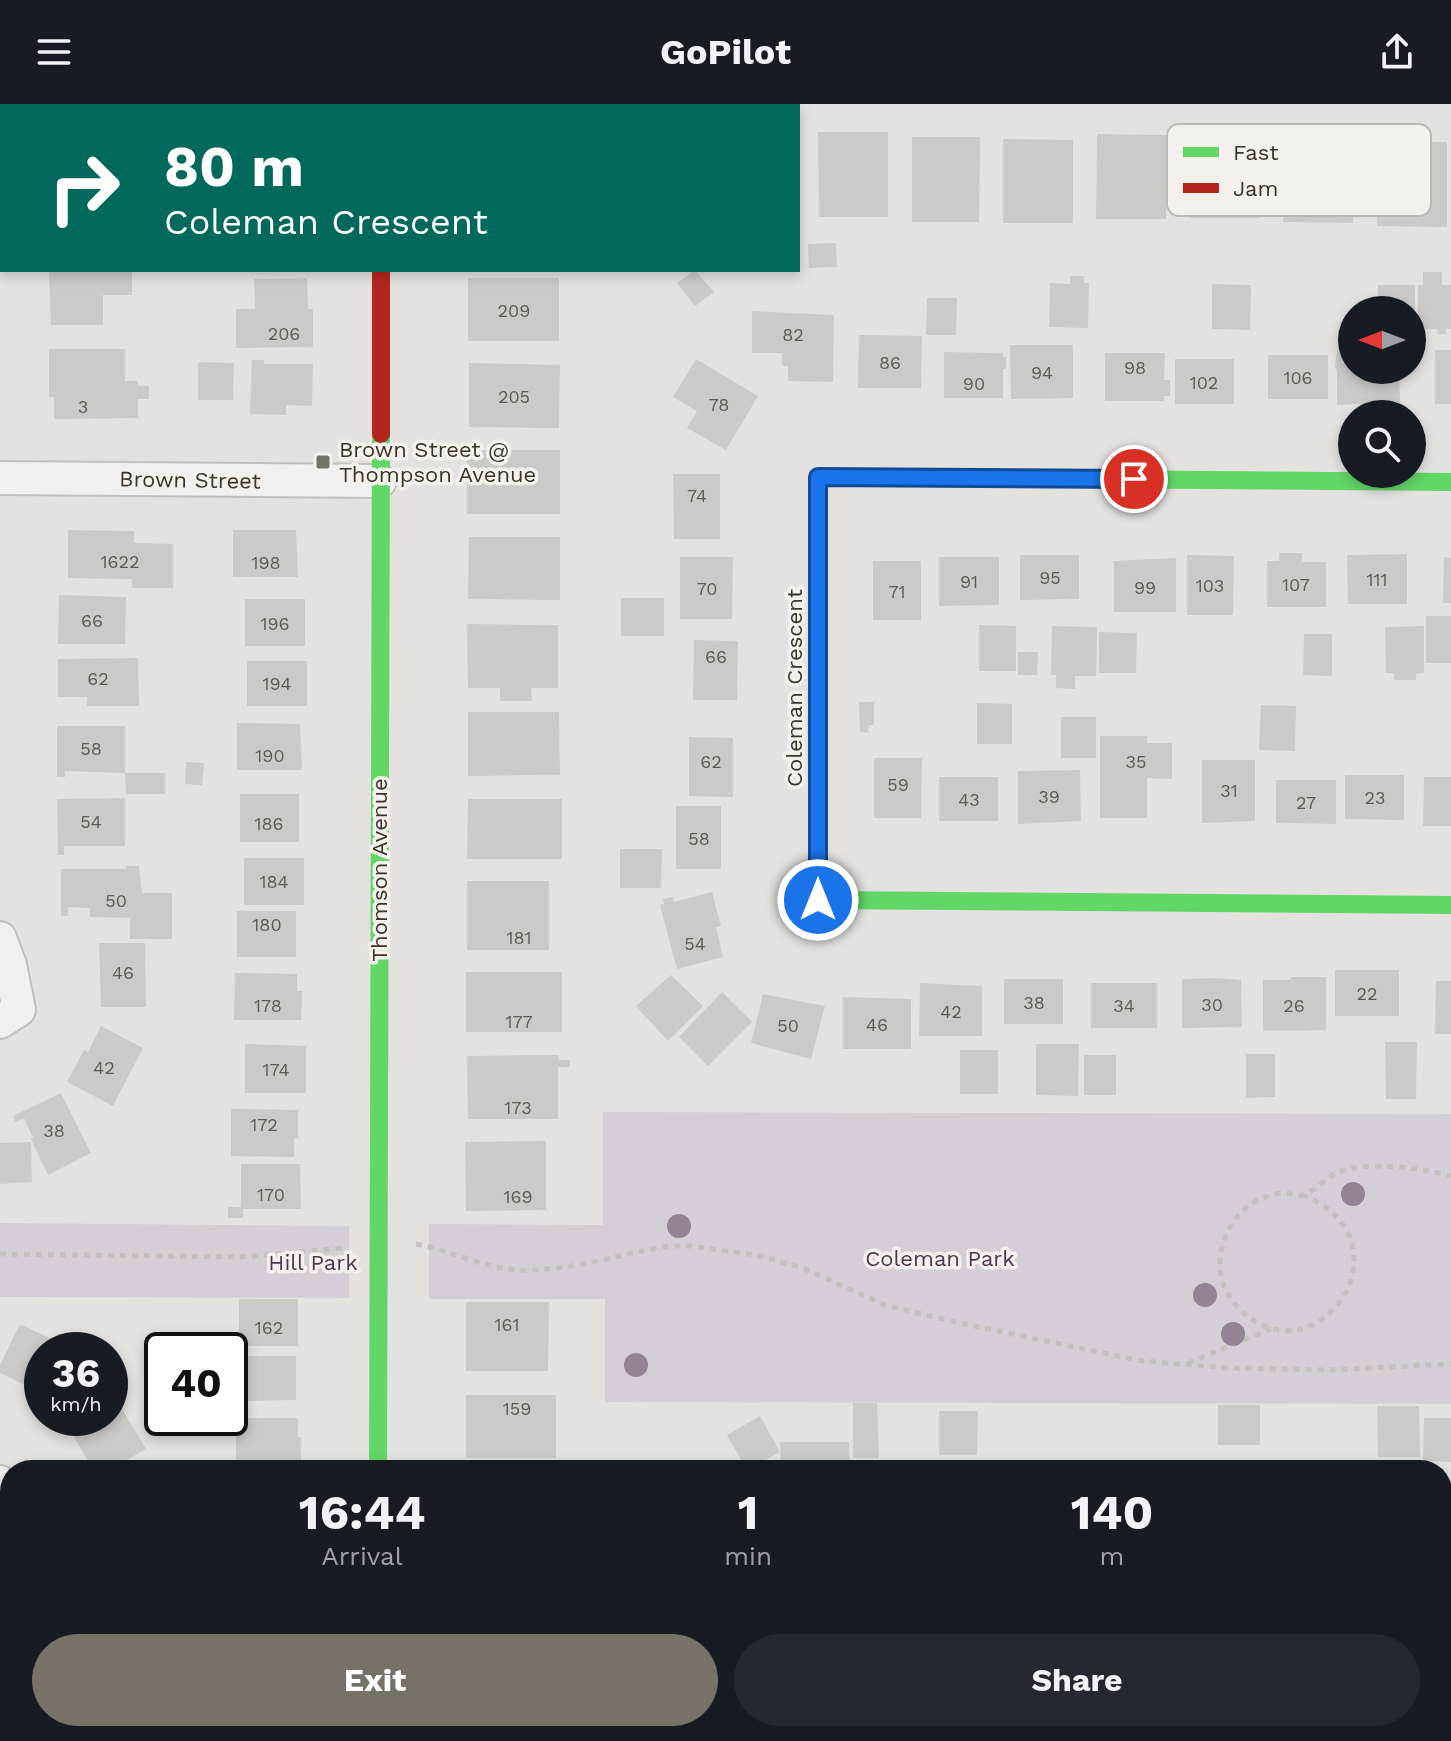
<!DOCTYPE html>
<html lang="en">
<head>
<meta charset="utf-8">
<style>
  body { margin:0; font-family:"Work Sans",sans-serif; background:#242831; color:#f1f3f6; height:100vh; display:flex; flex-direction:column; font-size:30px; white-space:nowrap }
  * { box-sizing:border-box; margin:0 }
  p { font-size:26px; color:#9ea1a6 }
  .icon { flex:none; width:44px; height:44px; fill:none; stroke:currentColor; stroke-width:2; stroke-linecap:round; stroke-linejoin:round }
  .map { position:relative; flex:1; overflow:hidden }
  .sheet { position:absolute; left:0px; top:1356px; width:1452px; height:282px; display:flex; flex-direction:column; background:#171b24; border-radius:32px 32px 0 0; box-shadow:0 4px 12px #0003 }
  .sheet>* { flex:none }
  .guide { position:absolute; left:0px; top:0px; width:800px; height:168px; box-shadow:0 4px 12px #0003; background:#00695c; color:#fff; overflow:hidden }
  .needle { width:52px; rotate:270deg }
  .fabs { position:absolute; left:1338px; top:192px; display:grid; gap:16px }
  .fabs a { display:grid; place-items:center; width:88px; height:88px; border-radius:50%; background:#171b24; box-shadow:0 4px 12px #0003; font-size:40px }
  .speed { position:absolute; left:24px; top:1228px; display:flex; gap:16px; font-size:40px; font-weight:700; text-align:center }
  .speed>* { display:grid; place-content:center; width:104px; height:104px; border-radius:50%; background:#171b24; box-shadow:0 4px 12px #0003; line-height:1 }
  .speed small { font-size:20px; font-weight:400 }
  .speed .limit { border:4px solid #111; border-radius:12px; background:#fff; color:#111 }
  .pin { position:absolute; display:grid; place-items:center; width:68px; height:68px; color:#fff; margin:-34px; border:4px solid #fff; border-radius:50%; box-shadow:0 2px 8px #0007 }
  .me { position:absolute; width:88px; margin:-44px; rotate:0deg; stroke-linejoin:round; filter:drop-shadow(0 0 6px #0008) }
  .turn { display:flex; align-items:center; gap:28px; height:168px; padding:0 32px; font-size:36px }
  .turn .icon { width:104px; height:104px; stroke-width:2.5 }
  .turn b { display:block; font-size:56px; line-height:68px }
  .eta { display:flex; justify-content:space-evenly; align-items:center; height:136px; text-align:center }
  .eta b { font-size:48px; font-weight:700; line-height:56px }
  .cta { display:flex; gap:16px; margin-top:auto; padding:16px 32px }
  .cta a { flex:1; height:92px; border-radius:48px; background:#767267; color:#fff; font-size:32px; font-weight:700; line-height:92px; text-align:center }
  .cta a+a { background:#242831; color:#f1f3f6 }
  header { display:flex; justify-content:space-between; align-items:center; height:104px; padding:0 32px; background:#171b24; font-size:36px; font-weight:700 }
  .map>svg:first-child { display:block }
  .green { fill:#d6ced6 }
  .building { fill:#cccac7 }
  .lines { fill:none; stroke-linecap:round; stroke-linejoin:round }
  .street-casing { stroke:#c2c0bd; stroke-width:36 }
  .path { stroke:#c2c1bd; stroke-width:5; stroke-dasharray:6 6; stroke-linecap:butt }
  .street { stroke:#f0f0ee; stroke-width:32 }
  .fast { stroke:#63d668; stroke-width:18 }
  .jam { stroke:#b3261e; stroke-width:18 }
  .tree { fill:#938394 }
  .route-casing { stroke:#114b97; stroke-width:20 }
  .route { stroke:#1a73e8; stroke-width:14 }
  .poi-dot { fill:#767267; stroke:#f4f1ec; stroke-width:3 }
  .labels { text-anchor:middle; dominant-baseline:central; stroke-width:7; stroke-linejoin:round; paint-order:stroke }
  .number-label { font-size:18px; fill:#605b50 }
  .poi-label { font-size:22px; fill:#3b3527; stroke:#f4f1ec; text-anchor:start }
  .street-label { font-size:22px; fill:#3b3527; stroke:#f4f1ec }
  .park-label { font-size:22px; fill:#513556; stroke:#f4f1ec }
  .key { fill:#f4f1ec; stroke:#bcb9b1; stroke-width:2 }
  .key-label { font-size:22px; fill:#3b3527 }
</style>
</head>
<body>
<header><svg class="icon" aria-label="menu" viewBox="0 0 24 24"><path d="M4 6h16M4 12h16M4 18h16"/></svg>GoPilot<svg class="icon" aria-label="share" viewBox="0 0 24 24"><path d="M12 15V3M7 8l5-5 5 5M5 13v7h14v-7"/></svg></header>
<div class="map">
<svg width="1451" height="1637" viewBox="0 0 1451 1637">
  <rect width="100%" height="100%" fill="#e4e2df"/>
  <g class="green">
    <path d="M603,1008L1451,1010V1300L605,1298V1195H429V1120L603,1121Z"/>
    <path d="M0,1119L349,1122V1194L0,1193Z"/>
  </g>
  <g class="building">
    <path d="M818,28H888V113H819Z"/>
    <rect x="1190" y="29" width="69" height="85"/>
    <path d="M1097,30L1167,31L1166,115H1096Z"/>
    <path d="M912,33H980L979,118H912Z"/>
    <path d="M1003,35L1073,36V119H1003Z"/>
    <path d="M1284,35H1353V119L1283,118Z"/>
    <path d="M1377,38H1447V123L1377,122Z"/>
    <path d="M836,139L837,163L809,164L808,140Z"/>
    <path d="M49,166H132V191H103V221H51Z"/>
    <path d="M695,166L714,188L695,202L677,179Z"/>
    <path d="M1423,168H1442V181H1451V225H1446V230H1438L1437,225H1418V181H1423Z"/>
    <path d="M1070,172H1084V179H1089L1088,224L1049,223L1050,179L1070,180Z"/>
    <path d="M307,174L308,205H313V243L236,244V205H255L254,175Z"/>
    <rect x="468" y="174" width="91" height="63"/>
    <path d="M1212,180L1251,181L1250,226L1212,225Z"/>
    <path d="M1378,181H1415V225H1412V206H1378Z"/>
    <path d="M927,194H957L956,231H926Z"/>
    <path d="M752,207L834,211L833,278L788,277V262H782V249H752Z"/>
    <path d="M859,231L922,232L921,284H858Z"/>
    <path d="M1010,241H1073V294L1011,295Z"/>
    <path d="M49,245H125V277H138V282H149V295H138V314L54,315V293H49Z"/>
    <rect x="1435" y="246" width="16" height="54"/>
    <path d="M1337,247H1352V266H1399L1400,298L1337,301V267L1335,263Z"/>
    <path d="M944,248L1003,249V253H1006V265H1003V294H944Z"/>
    <path d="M1105,249H1165L1164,276H1170V292H1164V297H1105Z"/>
    <rect x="1268" y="251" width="60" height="44"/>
    <path d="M696,255L758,292L726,346L687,324L697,307L673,293Z"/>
    <rect x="1175" y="255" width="59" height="45"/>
    <path d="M252,256H264V260H313L312,302L286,301V311L250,310Z"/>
    <path d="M198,258L234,259L233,296H198Z"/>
    <path d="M469,259L560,261L559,324L469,323Z"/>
    <rect x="467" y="346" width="93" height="64"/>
    <path d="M673,370H720V435H674Z"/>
    <path d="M68,426L134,427V439L173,440V484H132V475L68,474Z"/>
    <path d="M233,426H296L298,473H233Z"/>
    <path d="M469,433H560V496L468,495Z"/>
    <path d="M1279,449H1302V458H1326V503H1267V457H1279Z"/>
    <path d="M1407,450V500H1348L1347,451Z"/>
    <path d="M1020,451H1079V495L1020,496Z"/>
    <path d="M1187,451L1234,452L1233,511H1187Z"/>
    <path d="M680,453H733L732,515H680Z"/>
    <path d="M939,453H999V501L939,502Z"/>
    <path d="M1444,453L1451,454V499H1443Z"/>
    <path d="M1176,454V508H1114V457Z"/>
    <rect x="873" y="457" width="48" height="59"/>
    <path d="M59,491L126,493L125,540H58Z"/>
    <rect x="621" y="494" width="43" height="38"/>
    <rect x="245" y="495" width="60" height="47"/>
    <rect x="1426" y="512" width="25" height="47"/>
    <path d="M467,520L558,521V584H531L532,597H500V584H468Z"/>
    <path d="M979,521L1016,522V567H979Z"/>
    <path d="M1052,522L1097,523L1096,572H1075V585L1056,584V571H1051Z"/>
    <path d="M1424,522V569L1416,570V576H1394V569H1386L1385,523Z"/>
    <path d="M1099,528L1137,529L1136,569H1099Z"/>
    <path d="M1304,530H1332V572L1303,571Z"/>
    <path d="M694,536L738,537L737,596H693Z"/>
    <path d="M1018,548H1038L1037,571H1018Z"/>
    <path d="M138,554L139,602H87V593H58V555Z"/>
    <rect x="247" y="557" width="60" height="45"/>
    <path d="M859,598H874V621H869L868,629L860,628Z"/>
    <path d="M977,599L1012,600V640H977Z"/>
    <path d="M1261,601L1296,602L1295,647L1259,646Z"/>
    <path d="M468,608H559L560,671L468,672Z"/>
    <rect x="1061" y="613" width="35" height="41"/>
    <path d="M237,619L300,620L302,666H237Z"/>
    <path d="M57,622H125V669L65,667V673H57Z"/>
    <path d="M1100,632H1147V639H1172V675L1147,674V714H1100Z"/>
    <path d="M689,633L733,634V693L689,692Z"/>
    <path d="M874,654H922L921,714H874Z"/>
    <path d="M1202,656H1255V717L1202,719Z"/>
    <path d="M186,658L204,659L202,681L185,680Z"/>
    <path d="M1080,666L1081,717L1018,720V667Z"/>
    <path d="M125,669H165V690H126Z"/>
    <path d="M1345,671H1404V716L1345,715Z"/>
    <rect x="939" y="673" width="59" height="44"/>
    <path d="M1424,673H1451V722H1423Z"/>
    <path d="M1276,676H1336V720L1276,719Z"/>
    <rect x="240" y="690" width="59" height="48"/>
    <path d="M125,694V742H64V751H58L57,695Z"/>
    <path d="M468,695H562V755H467Z"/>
    <rect x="676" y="702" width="45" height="63"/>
    <path d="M620,745H662L661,784H620Z"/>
    <rect x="244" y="754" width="60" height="47"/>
    <path d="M126,762H139L142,789H172V835H130V814L90,813V804L68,803V812H61V765H126Z"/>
    <rect x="467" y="777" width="82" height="69"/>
    <path d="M712,788L721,822L716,823L723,853L677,865L660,801L664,800L663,795L672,793L674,798Z"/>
    <rect x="237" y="807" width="59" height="46"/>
    <path d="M99,839H145L146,903H101Z"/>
    <rect x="1335" y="866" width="64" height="46"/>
    <rect x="466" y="868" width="96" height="60"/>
    <path d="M235,869L297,870V887H302L301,916H234Z"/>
    <path d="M671,871L703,902L668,937L636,902Z"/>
    <path d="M1291,873H1326V926L1263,927V876H1291Z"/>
    <path d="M1217,874L1241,876L1242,923L1182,924V875Z"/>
    <rect x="1004" y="875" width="59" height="45"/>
    <path d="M1436,877H1451V930H1435Z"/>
    <path d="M920,879L982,882V932H919Z"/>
    <rect x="1091" y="879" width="66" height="45"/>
    <path d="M722,888L752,918L708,962L679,933Z"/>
    <path d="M763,890L825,902L811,955L751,939Z"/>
    <path d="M843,893L911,895V945H843Z"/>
    <path d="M101,922L143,944L113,1002L67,978L84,946L88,948Z"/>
    <path d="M1385,938H1417L1416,995H1386Z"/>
    <path d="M245,940L306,942V989H245Z"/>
    <path d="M1036,940H1079L1078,992L1036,991Z"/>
    <rect x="960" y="946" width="38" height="44"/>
    <path d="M1246,950H1275V993L1246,994Z"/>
    <path d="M558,951L559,956H570V963H558V1015H468L467,952Z"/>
    <rect x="1084" y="951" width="32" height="40"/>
    <path d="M61,989L91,1049L48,1071L31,1035L33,1034L24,1014L15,1018L13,1012Z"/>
    <path d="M231,1005L298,1006V1034H294V1053L231,1052Z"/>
    <path d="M546,1037V1106L466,1107L465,1038Z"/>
    <path d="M31,1038L32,1078L0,1080V1039Z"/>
    <path d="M241,1060H300L301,1105H243V1114H228V1103H241Z"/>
    <rect x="239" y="1195" width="59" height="47"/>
    <path d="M466,1198H549L548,1267H466Z"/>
    <path d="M20,1220L74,1246H42V1304L30,1298L35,1286L0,1269V1261Z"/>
    <path d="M236,1252H296V1296L236,1297Z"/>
    <rect x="466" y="1291" width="90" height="63"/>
    <path d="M853,1299H877L879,1354H853Z"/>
    <rect x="1218" y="1301" width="42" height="40"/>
    <path d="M1377,1302H1419L1420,1353H1378Z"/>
    <path d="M122,1305L146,1345L109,1366H93L74,1333Z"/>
    <path d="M939,1307H978L977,1351H939Z"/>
    <path d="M760,1312L780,1348L747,1366L727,1331Z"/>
    <path d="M236,1314H298V1333H301V1361L236,1360Z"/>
    <path d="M1424,1314H1451V1358L1423,1357Z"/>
    <path d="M780,1338H849L850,1366H781Z"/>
    <rect x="873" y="1358" width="19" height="8"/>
    <rect x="1442" y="1377" width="9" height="50"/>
    <rect x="1442" y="1582" width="9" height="45"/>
    <rect x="58" y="1628" width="61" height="9"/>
    <rect x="237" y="1628" width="60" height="9"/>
    <rect x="617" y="1628" width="41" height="9"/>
    <path d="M865,1628H913L912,1637H865Z"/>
    <rect x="933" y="1628" width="48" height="9"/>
    <path d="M1027,1628H1090V1636L1027,1635Z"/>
    <rect x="1179" y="1628" width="73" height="9"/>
  </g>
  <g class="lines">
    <g class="street-casing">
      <g id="street">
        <path d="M382,2V0"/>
        <path d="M0,374L380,377"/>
        <path d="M0,834L10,861L19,906L0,918"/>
        <path d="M0,1378L10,1386"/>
        <path d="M0,1469L10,1443"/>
        <path d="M1442,1508H1451"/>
        <path d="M815,1628V1637"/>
        <path d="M377,1637V1628"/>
      </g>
    </g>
    <g class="path">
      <path d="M1302,1091C1412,1133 1325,1273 1246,1211C1232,1200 1221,1182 1220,1165C1218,1127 1244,1092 1283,1089C1289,1089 1295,1092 1301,1091C1313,1089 1326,1074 1337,1069C1363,1056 1423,1064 1451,1072"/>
      <path d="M416,1140C451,1146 482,1164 518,1166C570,1168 621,1149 672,1142H691L756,1151L800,1163L885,1201L955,1218L1142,1257L1229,1264L1328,1266L1451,1260"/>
      <path d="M0,1150L241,1153L343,1144"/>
      <path d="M1188,1259L1271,1225"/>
    </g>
    <use href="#street" class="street"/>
    <g class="fast">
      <path d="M819,373L1451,378"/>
      <path d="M818,628V796L1451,801"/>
      <path d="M378,1366L381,330"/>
    </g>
    <g class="jam">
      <path d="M381,330V166"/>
      <path d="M818,628L819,373"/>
    </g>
  </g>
  <g class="tree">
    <circle cx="1353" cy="1090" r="12"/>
    <circle cx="679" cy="1122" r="12"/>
    <circle cx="1205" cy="1191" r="12"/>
    <circle cx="1233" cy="1230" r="12"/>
    <circle cx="636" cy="1261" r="12"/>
  </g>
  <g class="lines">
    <g class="route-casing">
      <path id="route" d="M818,796V373L1134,375"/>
    </g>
    <use href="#route" class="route"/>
  </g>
  <rect class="poi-dot" x="315" y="350" width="16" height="16" rx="4"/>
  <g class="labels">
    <g class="number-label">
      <text x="514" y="206">209</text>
      <text x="284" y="229">206</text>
      <text x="793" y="230">82</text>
      <text x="890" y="258">86</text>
      <text x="1135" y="263">98</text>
      <text x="1042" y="268">94</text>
      <text x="1298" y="273">106</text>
      <text x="1204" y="278">102</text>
      <text x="974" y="279">90</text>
      <text x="514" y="292">205</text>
      <text x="719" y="300">78</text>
      <text x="83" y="302">3</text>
      <text x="697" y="391">74</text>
      <text x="120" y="457">1622</text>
      <text x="266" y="458">198</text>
      <text x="1050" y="473">95</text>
      <text x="1377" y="475">111</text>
      <text x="969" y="477">91</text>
      <text x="1296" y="480">107</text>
      <text x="1210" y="481">103</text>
      <text x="1145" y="483">99</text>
      <text x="707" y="484">70</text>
      <text x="897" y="487">71</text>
      <text x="92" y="516">66</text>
      <text x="275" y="519">196</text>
      <text x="716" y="552">66</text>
      <text x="98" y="574">62</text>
      <text x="277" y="579">194</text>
      <text x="91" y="644">58</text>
      <text x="270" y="651">190</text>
      <text x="711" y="657">62</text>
      <text x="1136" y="657">35</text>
      <text x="898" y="680">59</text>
      <text x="1229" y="686">31</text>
      <text x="1049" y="692">39</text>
      <text x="1375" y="693">23</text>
      <text x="969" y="695">43</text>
      <text x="1306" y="698">27</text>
      <text x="91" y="717">54</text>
      <text x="269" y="719">186</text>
      <text x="699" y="734">58</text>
      <text x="274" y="777">184</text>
      <text x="116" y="796">50</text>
      <text x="267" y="820">180</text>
      <text x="519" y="833">181</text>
      <text x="695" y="839">54</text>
      <text x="123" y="868">46</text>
      <text x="1367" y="889">22</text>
      <text x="1034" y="898">38</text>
      <text x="1212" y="900">30</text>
      <text x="268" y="901">178</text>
      <text x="1124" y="901">34</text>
      <text x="1294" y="901">26</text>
      <text x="951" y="907">42</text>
      <text x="519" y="917">177</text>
      <text x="877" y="920">46</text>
      <text x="788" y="921">50</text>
      <text x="104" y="963">42</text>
      <text x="276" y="965">174</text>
      <text x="518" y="1003">173</text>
      <text x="264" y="1020">172</text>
      <text x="54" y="1026">38</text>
      <text x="271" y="1090">170</text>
      <text x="518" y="1092">169</text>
      <text x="507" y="1220">161</text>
      <text x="269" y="1223">162</text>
      <text x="517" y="1304">159</text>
    </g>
    <g class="poi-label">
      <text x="339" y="345">Brown Street @<tspan x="339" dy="25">Thompson Avenue</tspan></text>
    </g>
    <g class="street-label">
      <text transform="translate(190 376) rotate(1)">Brown Street</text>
      <text transform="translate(794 584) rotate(-90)">Coleman Crescent</text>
      <text transform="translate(379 766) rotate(-90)">Thomson Avenue</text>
    </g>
    <g class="park-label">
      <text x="940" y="1154">Coleman Park</text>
      <text x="313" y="1158">Hill Park</text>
    </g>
  </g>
  <rect x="1167" y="20" width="264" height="92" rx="12" class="key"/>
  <rect x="1183" y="43" width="36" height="10" fill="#63d668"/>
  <rect x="1183" y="79" width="36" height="10" fill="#b3261e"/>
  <g class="key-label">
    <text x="1233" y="56">Fast</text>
    <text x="1233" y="92">Jam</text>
  </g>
</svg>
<div class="fabs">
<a><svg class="needle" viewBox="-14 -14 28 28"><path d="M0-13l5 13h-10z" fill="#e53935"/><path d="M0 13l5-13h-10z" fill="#9ea1a6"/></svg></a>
<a><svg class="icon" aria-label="search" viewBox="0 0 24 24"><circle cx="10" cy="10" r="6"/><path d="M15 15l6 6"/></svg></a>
</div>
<div class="speed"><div>36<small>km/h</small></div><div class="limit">40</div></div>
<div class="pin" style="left:1134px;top:375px;background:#d93025"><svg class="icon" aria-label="arrive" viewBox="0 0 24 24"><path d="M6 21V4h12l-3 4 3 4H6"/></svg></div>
<svg class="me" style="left:818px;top:796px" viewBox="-20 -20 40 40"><circle r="17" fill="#1a73e8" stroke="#fff" stroke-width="3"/><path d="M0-11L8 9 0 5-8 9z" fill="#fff"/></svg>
<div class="guide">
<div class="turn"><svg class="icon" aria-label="right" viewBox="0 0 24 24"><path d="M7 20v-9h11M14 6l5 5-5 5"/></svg><div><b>80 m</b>Coleman Crescent</div></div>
</div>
<section class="sheet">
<div class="eta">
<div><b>16:44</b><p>Arrival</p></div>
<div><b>1</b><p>min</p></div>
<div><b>140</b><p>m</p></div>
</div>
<div class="cta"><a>Exit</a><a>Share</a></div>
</section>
</div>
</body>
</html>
